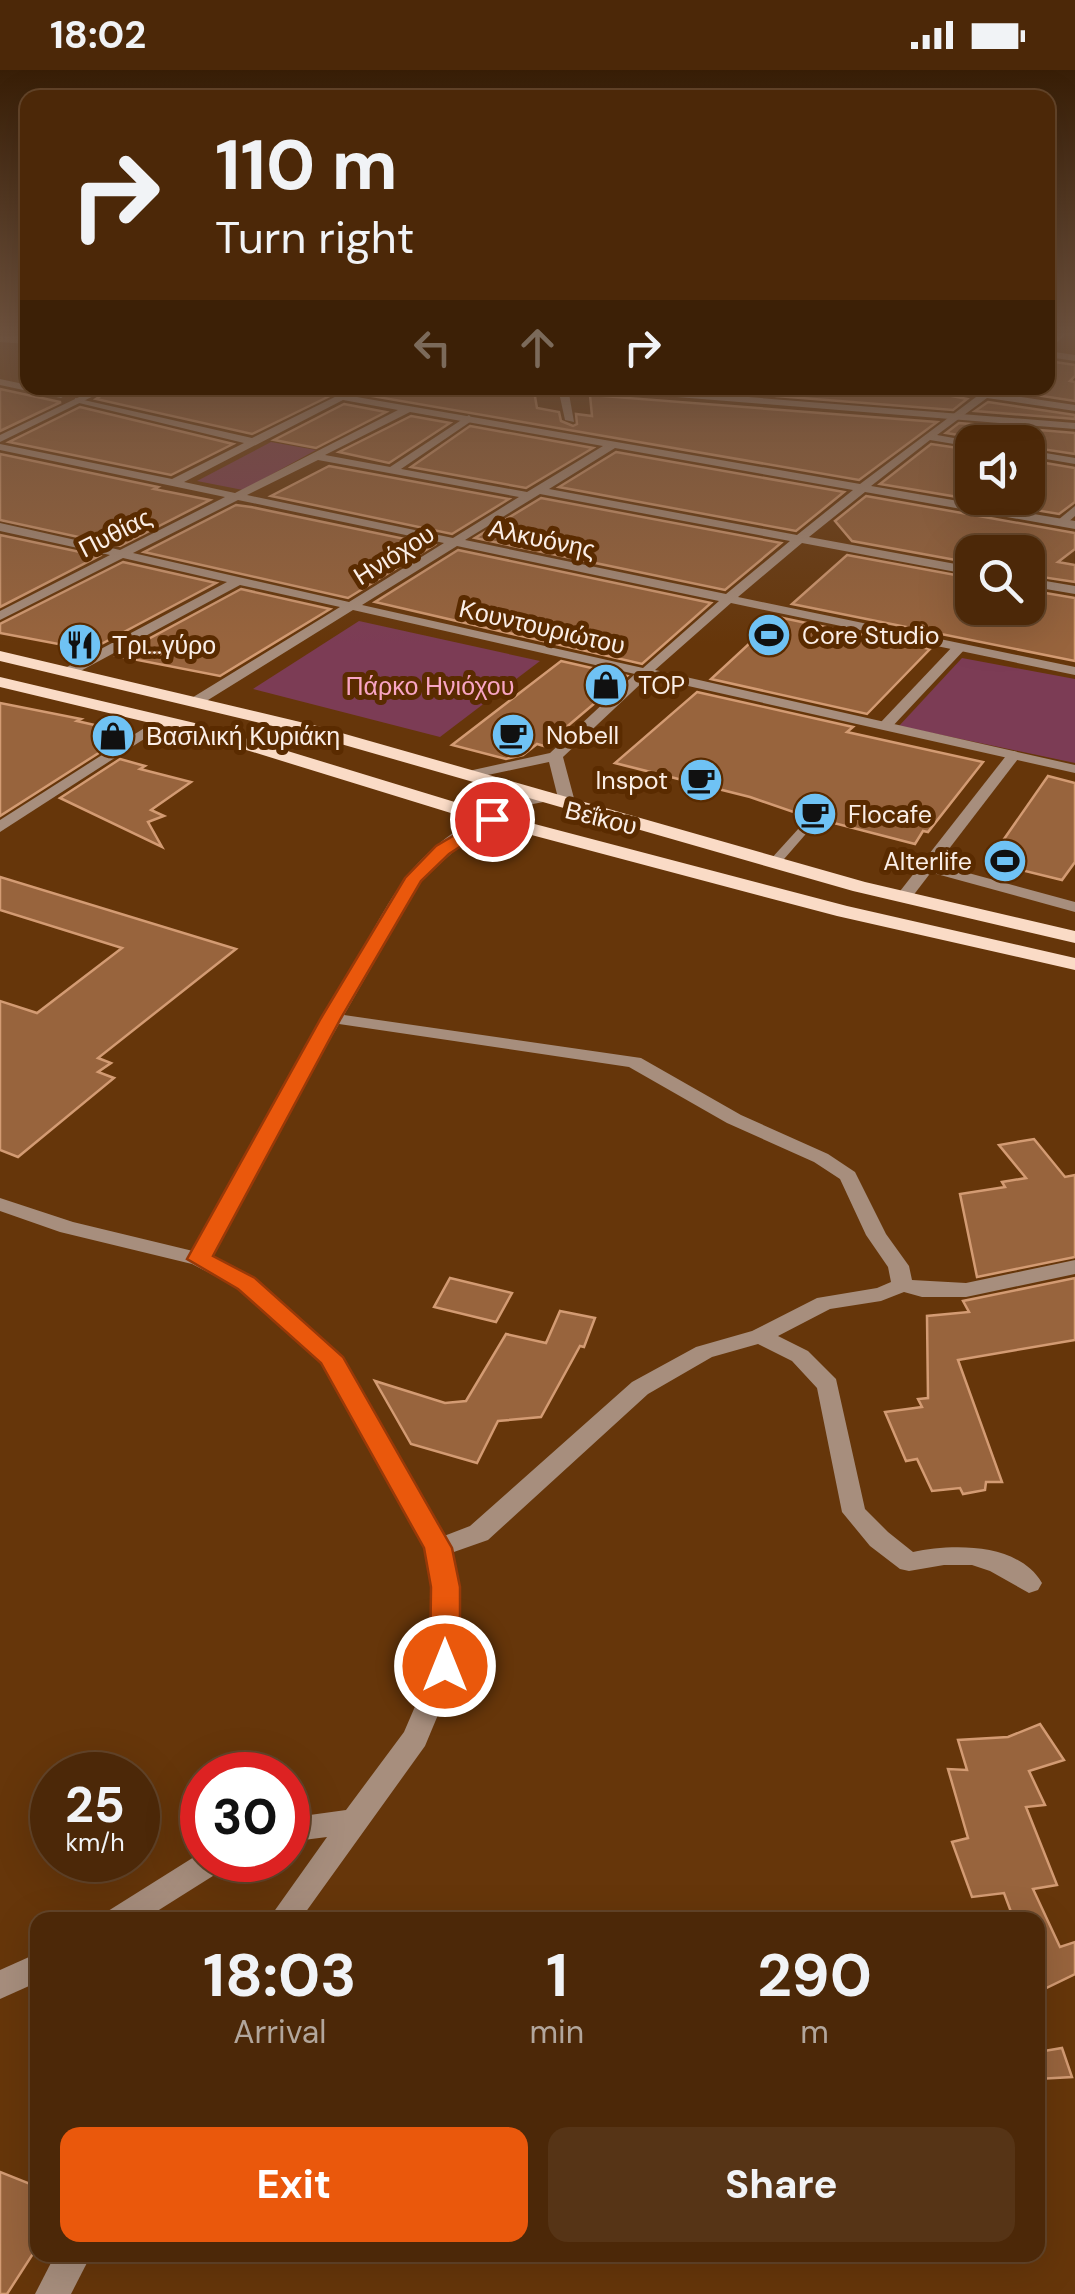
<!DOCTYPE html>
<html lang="en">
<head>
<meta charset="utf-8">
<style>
  body { margin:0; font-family:"DM Sans",sans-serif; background:#563416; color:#f1f3f6; height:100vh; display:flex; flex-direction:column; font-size:38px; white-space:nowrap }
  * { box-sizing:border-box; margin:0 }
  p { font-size:32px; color:#b2a69c }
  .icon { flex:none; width:55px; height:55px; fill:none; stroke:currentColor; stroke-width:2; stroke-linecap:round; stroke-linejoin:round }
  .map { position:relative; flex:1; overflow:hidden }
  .sheet { position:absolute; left:30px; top:1842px; width:1015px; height:350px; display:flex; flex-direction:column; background:#4c2808; border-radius:20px; box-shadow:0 10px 40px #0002,0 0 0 2px #634429 }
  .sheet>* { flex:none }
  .guide { position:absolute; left:20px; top:20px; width:1035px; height:305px; border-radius:20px; box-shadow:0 10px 40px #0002,0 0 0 2px #634429; background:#4c2808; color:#f1f3f6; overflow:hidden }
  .controls { position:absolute; left:955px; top:355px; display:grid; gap:20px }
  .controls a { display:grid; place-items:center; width:90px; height:90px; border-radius:20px; background:#4c2808; box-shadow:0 10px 40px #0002,0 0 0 2px #634429; font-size:50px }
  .speed { position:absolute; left:30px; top:1682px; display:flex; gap:20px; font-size:50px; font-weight:700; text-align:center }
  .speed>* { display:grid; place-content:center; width:130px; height:130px; border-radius:50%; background:#4c2808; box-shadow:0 10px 40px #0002,0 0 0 2px #634429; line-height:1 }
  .speed small { font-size:25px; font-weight:400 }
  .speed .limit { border:15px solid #d22; background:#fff; color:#111 }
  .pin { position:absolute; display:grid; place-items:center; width:85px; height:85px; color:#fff; margin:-42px; border:5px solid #fff; border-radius:50%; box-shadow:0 2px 10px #0007 }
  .me { position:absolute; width:110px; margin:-55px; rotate:0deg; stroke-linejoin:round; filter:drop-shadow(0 0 8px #0008) }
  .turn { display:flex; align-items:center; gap:35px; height:210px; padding:0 30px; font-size:45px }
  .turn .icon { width:130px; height:130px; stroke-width:2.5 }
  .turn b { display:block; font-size:70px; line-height:85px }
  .lanes { display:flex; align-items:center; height:95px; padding:0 30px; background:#0003; justify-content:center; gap:50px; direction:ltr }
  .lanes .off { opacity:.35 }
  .eta { display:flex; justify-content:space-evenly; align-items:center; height:170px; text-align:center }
  .eta b { font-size:60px; font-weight:700; line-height:70px }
  .button { display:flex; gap:20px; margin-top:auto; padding:20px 30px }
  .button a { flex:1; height:115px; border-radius:20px; background:#ea580c; color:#fff; font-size:40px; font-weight:700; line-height:115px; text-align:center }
  .button a+a { background:#563416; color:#f1f3f6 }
  .status { display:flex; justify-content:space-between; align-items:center; height:70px; padding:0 50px; background:#4c2808; direction:ltr }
  .status svg { height:28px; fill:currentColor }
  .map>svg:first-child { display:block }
  .green { fill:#7c3c55 }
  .building { fill:#98643d; stroke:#d39b73; stroke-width:2.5 }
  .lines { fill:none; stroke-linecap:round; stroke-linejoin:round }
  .service { fill:#a78e7d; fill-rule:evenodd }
  .pedestrian { fill:#a78e7d; fill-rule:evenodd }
  .minor { fill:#a78e7d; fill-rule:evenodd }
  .tertiary { fill:#a78e7d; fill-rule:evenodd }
  .primary { fill:#fadbc6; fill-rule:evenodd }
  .route { fill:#ea580c; stroke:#983908; stroke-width:2.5 }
  .labels { text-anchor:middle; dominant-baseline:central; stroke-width:10; stroke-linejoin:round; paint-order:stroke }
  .far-street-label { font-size:25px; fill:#fbeee6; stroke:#5a2b00 }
  .far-poi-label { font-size:25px; fill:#fbeee6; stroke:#5a2b00; text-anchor:start }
  .far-park-label { font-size:25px; fill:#f8a5c3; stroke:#5a2b00 }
</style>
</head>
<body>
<div class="status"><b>18:02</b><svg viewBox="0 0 49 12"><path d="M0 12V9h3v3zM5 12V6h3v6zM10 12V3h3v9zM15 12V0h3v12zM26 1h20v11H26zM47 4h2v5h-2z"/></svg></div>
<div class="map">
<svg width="1075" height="2224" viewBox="0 0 1075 2224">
  <rect width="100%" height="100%" fill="#66360a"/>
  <g class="green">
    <path d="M271,372L316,380L243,420L197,411Z"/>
    <path d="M359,551L540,591L440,667L253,619Z"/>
    <path d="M962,588L1075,609V693L899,656Z"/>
  </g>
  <g class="building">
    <path d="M1048,291L1075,295V306L1070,311L1075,312V331L1002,320L1048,318Z"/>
    <path d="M113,318H346L252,364L96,329Z"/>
    <path d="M359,318L534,321L537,338L559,342L561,351L573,356L577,354L576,344L592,346L590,325L937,352L859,410L360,324Z"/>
    <path d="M766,318H929L932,322L967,329L953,340L776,326Z"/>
    <path d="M0,319L60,332H61L0,361Z"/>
    <path d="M988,332L1075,345V349L975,341Z"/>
    <path d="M344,334L386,342L316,378L274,370Z"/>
    <path d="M80,337L233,374L171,405L9,372Z"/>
    <path d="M411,346L450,353L389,393L339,382Z"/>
    <path d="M959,353L1075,363V384L1028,377V372H980L977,368L946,363Z"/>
    <path d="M470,356L593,378L526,418L411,397Z"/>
    <path d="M931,374L972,380V428H1028V390L1075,398V432L1059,444L880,414Z"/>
    <path d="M616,382L844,422L796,461L559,417Z"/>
    <path d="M0,384L158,417L154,419L210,430L120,476L0,450Z"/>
    <path d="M329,396L509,429L452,464L271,426Z"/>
    <path d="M866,426L1075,463V479L1058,492L1075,495V512L1028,505V482H972V493L852,471L835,451Z"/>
    <path d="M541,428L781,473L725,520L475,468Z"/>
    <path d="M236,435L251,437L434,475L348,528L144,482Z"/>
    <path d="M0,465L99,486L0,537Z"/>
    <path d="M458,480L711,533L642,594L375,532Z"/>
    <path d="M847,485L972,508V538H1028V520L1075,528V591L792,534Z"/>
    <path d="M123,492L216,513L90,580L0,563V554Z"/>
    <path d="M241,519L330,539L220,606L117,586Z"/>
    <path d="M778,547L930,579L867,644L711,609Z"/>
    <path d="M561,591L627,606L544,676L537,674L523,685L506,689L452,675Z"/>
    <path d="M697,622L853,657L847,662L983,692L928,762L923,761L915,774L822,750L819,742L805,746L750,727L615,693Z"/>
    <path d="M0,633L81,649L77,651L130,663L0,746Z"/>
    <path d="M120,689L145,696L140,699L191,712L151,740L164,746L148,752L162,777L60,728Z"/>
    <path d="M1048,706L1075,713V792L1062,810L988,792Z"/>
    <path d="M0,807L236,879L98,988L111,993L98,1002L114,1008L18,1087L0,1080V931L37,943L122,878L0,840Z"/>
    <path d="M1034,1069L1065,1107L1075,1105V1187L977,1207L960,1124L1005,1117L1002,1112L1026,1108L999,1075Z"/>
    <path d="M450,1208L512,1223L496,1252L434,1237Z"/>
    <path d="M1075,1208V1270L958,1290L1002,1412H986L985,1420L963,1424L960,1418L932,1421L917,1389L906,1391L885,1342L922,1337L918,1329L928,1328L927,1246L969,1242L963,1231Z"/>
    <path d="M560,1241L595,1248L584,1277L580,1276L541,1347L498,1351L477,1393L411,1374L375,1311L445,1333L466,1331L506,1264L546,1273Z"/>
    <path d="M1040,1654L1064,1690L1029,1701L1045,1735L1026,1737L1057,1815L1033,1819L1060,1877L1075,1872V1904L1038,1922V1850H1014L1004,1823L972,1827L952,1772L968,1768L948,1699L967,1700L958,1670L1008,1667Z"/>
    <path d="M1062,1978L1072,2007L1038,2009V1982Z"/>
    <path d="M0,2102L38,2117V2176L7,2224H0Z"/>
  </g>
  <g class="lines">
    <path class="service" d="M814,745L818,746V750L778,796H770V790L810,746Z"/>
    <g class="pedestrian">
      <path d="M469,345L473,350L398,401H390V397Z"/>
      <path d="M1075,436V446L1066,454H1058V450Z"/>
      <path d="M954,575L966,578L890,659H880V653Z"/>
      <path d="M1014,681L1021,685L909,831H897V825L1009,682Z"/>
    </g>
    <g class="minor">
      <path d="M27,262L28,268L6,272L1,269Z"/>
      <path d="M1059,262H1069L1048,280V273Z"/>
      <path d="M1048,281L1075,285V291L1048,287Z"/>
      <path d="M0,309L28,315V318L66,325L61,328L0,315Z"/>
      <path d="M353,318L358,321L351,326L860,414L976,327L933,318L983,322L988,318H999L993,323L1075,335V341L987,328L937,365L976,372L972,377L930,370L871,416L1075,451V459L865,422L809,467L972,497V505L802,473L738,527L1075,597V605L731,533L655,600L1075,695V703L648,607L563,687L575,732L567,737L559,732L549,692L469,709L462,705L464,702L550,683L635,604L353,540L200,635H190V629L340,537L240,515L75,604H65V598L227,512L123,488L0,550V541L110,485L0,461V453L120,480L225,427L0,380V374L172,409L244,373L75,332V328L252,368ZM343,330L398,340L235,423L184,412ZM410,342L603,376L527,422L325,385ZM615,378L853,420L797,465L549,419ZM318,390L519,427L453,468L247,425ZM540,424L790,471L726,524L465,470ZM238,430L444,473L349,532L133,483ZM457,476L719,531L643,598L362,535Z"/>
      <path d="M558,318H568L574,352L565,350Z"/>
      <path d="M732,318H743L726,329H718V325Z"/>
      <path d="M1028,380L1075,388V394L1028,386Z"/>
      <path d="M1028,508L1075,516V524L1028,516Z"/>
      <path d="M160,648L172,651L0,762V750Z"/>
      <path d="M549,722L557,727L554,730L533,734L499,749L464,772L421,811L344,945L641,988L741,1045L828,1084L855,1102L886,1164L909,1196L912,1210L966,1213L1075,1190V1204L966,1227H922L904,1222L881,1231L830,1239L778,1266L808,1281L836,1309L865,1439L888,1462L913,1482C952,1474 1018,1472 1042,1513L1038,1520L1029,1523L990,1501L972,1495H944L909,1501L900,1499L870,1476L842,1442L817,1318L792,1291L758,1274L712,1287L648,1324L488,1470L451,1483L458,1517V1597L425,1676L300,1850H268L327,1767L288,1772V1748L346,1740L404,1662L432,1597V1517L426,1478L322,1292L238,1218L192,1194L60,1162L0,1141V1128L73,1152L193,1181C236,1096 288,1010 334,931C356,893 382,839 407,806C441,763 497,731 549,722ZM339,954L629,997L727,1053L814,1092L840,1109L866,1165L888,1197L891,1212L877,1218L817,1228L752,1261L696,1277L632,1312L470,1456L444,1466L338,1282L254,1208L211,1186L239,1129Z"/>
      <path d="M928,792L1075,832V842L922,800L920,797Z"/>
      <path d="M202,1782V1790H228L224,1799L143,1850H103L108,1841Z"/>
      <path d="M38,1883V1912L0,1929V1900Z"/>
      <path d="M55,2185H91L71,2224H35Z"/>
    </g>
    <g class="tertiary">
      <path d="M0,266L28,268V274L0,272Z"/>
      <path d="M98,318H110L0,372V365Z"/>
      <path d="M597,318H633L1075,353V359L602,321Z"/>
    </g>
    <g class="primary">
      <path d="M0,581L317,656L865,812L1075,861V873L853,821L306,664L0,591Z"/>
      <path d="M0,607L199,654L481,740L847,836L1075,888V900L837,846L467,748L188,662L0,617Z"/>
    </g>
  </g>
  <linearGradient id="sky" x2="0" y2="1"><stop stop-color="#381e06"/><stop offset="0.46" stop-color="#6e523e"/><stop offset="1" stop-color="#6e523e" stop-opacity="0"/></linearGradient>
  <rect width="1075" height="574" fill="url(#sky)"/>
  <path class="route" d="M492,743L498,745V752L449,784L421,811L341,948L213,1186L255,1208L343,1287L452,1478L460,1517V1596L455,1605L445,1608L434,1605L430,1596L431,1517L424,1478L321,1293L238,1219L187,1189L321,948L405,808L436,776Z"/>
  <defs>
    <g id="stadium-disc" transform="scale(2.25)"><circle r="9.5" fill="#6fc2f4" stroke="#5a2b00"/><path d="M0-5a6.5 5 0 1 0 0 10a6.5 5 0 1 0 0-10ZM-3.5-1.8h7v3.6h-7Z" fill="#111"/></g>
    <g id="restaurant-disc" transform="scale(2.25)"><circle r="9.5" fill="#6fc2f4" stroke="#5a2b00"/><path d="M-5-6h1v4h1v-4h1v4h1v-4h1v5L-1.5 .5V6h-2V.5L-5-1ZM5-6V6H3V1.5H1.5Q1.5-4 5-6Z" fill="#111"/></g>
    <g id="shop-disc" transform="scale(2.25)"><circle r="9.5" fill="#6fc2f4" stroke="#5a2b00"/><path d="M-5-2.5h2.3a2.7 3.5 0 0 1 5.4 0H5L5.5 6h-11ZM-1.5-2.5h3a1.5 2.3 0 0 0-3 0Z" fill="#111"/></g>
    <g id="cafe-disc" transform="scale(2.25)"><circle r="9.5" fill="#6fc2f4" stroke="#5a2b00"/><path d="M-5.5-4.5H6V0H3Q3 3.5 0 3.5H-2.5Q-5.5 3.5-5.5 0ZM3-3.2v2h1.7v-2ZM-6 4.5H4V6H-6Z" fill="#111"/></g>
  </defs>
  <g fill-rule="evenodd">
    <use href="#stadium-disc" x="769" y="565"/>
    <use href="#restaurant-disc" x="80" y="575"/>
    <use href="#shop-disc" x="606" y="615"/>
    <use href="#cafe-disc" x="513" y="665"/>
    <use href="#shop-disc" x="113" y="666"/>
    <use href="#cafe-disc" x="701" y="710"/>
    <use href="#cafe-disc" x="815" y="744"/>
    <use href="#stadium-disc" x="1005" y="791"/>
  </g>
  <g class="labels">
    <g class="far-street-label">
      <text transform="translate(115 463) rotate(-27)">Πυθίας</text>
      <text transform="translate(542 469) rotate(12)">Αλκυόνης</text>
      <text transform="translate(394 485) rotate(-32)">Ηνιόχου</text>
      <text transform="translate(542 557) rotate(13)">Κουντουριώτου</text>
      <text transform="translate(601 748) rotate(14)">Βεΐκου</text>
    </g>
    <g class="far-poi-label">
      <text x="802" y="565">Core Studio</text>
      <text x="112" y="575">Τρι...γύρο</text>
      <text x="638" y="615">TOP</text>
      <text x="546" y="665">Nobell</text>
      <text x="146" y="666">Βασιλική Κυριάκη</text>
      <text x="668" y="710" text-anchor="end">Inspot</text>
      <text x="848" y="744">Flocafe</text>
      <text x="972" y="791" text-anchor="end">Alterlife</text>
    </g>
    <g class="far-park-label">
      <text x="430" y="616">Πάρκο Ηνιόχου</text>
    </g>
  </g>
</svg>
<div class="controls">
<a><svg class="icon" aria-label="sound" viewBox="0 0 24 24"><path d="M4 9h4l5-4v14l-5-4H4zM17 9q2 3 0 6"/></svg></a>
<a><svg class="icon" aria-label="search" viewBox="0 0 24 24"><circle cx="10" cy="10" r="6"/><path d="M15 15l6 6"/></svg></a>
</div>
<div class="speed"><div>25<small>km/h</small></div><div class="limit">30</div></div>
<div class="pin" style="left:492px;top:749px;background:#d93025"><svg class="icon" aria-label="arrive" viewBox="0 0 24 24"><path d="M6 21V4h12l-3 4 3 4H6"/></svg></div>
<svg class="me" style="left:445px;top:1596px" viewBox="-20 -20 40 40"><circle r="17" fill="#ea580c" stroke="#fff" stroke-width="3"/><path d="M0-11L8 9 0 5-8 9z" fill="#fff"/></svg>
<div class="guide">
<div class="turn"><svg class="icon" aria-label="right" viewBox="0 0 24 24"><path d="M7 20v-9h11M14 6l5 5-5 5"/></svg><div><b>110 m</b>Turn right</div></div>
<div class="lanes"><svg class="icon off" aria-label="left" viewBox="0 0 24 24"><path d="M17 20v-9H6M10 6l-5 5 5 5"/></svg><svg class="icon off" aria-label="ahead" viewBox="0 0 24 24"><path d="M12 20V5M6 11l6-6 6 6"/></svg><svg class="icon" aria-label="right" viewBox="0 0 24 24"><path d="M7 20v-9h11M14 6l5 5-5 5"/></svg></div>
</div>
<section class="sheet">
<div class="eta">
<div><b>18:03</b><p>Arrival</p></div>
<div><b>1</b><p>min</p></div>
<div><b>290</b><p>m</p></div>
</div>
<div class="button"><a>Exit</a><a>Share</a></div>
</section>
</div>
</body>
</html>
